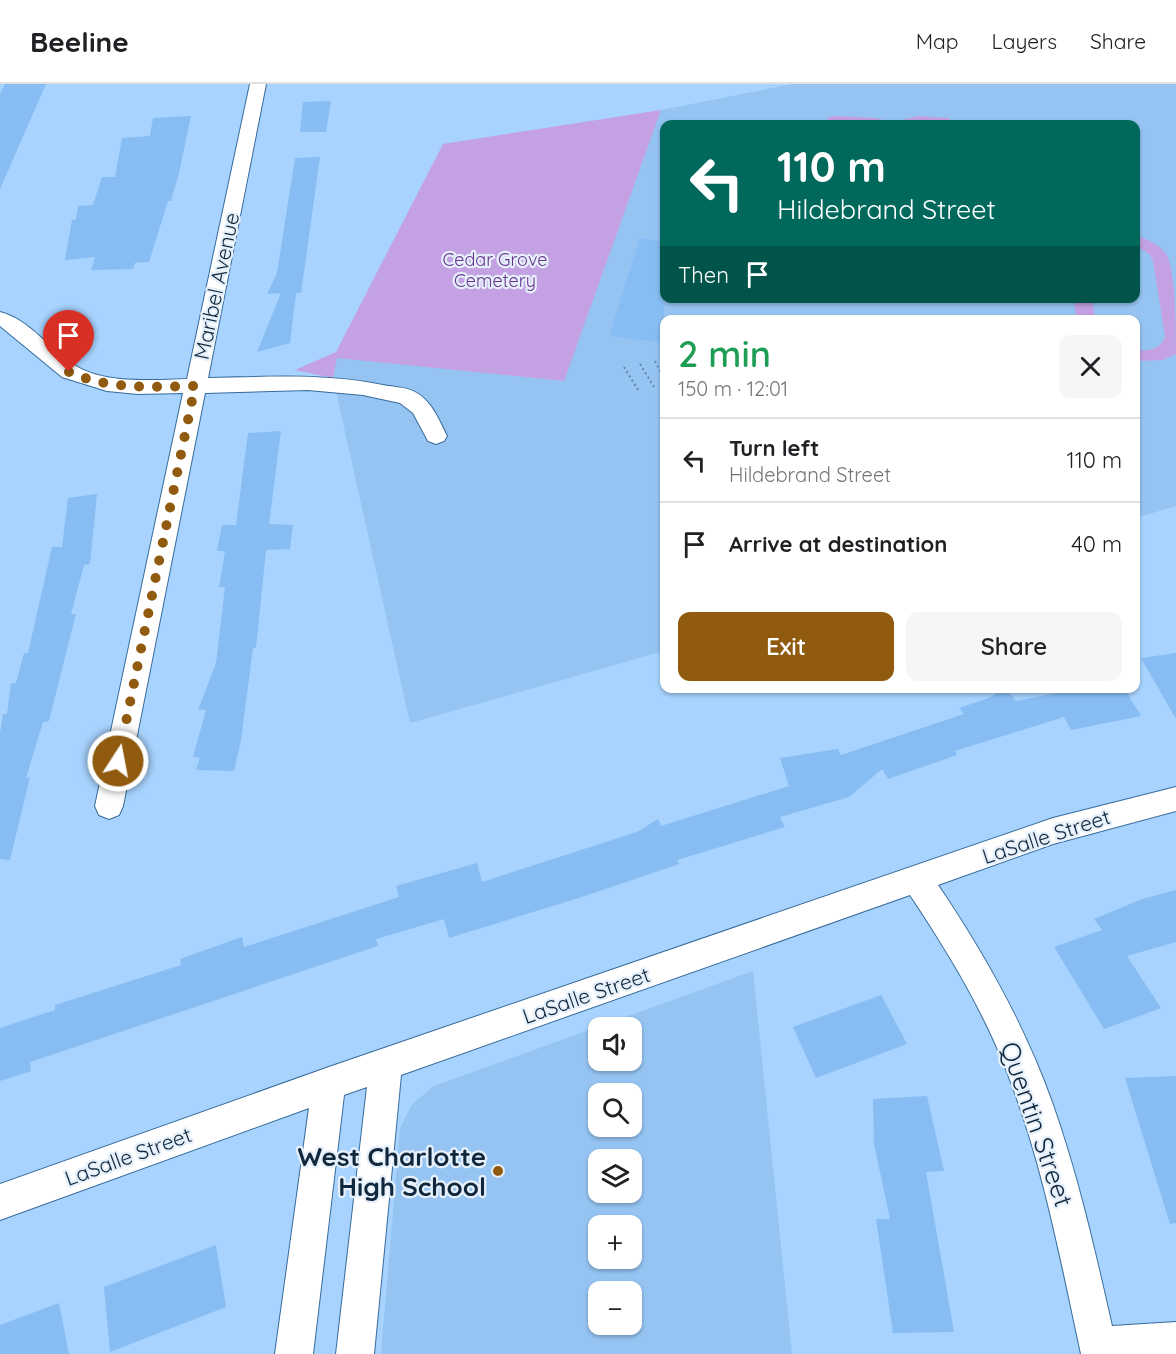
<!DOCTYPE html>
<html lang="en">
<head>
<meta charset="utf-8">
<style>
  body { margin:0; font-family:Quicksand,sans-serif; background:#f6f6f6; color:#202124; height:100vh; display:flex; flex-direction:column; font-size:22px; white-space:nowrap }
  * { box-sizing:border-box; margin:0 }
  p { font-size:20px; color:#757577 }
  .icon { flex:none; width:33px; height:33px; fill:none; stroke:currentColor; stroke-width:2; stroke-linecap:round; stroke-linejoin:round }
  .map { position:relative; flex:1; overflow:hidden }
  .side { position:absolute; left:660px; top:231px; width:480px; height:378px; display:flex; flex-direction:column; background:#fff; border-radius:12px; box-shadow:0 2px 4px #0004 }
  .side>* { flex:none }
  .top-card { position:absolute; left:660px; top:36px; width:480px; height:183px; border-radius:12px; box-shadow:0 2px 4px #0004; background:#00695c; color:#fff; overflow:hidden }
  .tools { position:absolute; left:588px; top:933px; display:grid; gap:12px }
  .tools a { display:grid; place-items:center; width:54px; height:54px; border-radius:12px; background:#fff; box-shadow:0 2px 4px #0004; font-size:30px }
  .pin { position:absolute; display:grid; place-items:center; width:51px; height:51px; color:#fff; margin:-62px -26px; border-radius:50% 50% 50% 0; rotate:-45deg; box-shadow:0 0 6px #0007 }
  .pin .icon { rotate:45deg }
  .me { position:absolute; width:66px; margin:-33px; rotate:11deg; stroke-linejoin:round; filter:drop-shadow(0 0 4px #0008) }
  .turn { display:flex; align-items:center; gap:21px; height:126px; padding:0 18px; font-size:27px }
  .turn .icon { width:78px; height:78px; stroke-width:2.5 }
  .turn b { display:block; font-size:42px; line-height:51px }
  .then { display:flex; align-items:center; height:57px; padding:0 18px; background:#0003; gap:12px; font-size:22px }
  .round { display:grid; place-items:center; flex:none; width:63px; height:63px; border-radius:12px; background:#f6f6f6 }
  .overview { display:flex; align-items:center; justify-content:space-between; height:102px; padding:0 18px }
  h1 { font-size:36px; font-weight:600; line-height:45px; color:#1e9e55 }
  .action { display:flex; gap:12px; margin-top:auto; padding:12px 18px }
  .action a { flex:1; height:69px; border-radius:12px; background:#915b0f; color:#fff; font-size:24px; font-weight:600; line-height:69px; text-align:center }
  .action a+a { background:#f6f6f6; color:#202124 }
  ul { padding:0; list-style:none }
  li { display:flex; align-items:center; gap:18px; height:84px; padding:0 18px; border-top:2px solid #e0e0e0 }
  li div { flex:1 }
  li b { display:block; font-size:22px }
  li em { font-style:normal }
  header { display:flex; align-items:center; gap:36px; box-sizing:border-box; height:84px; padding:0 30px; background:#fff; border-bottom:2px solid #e0e0e0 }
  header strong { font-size:28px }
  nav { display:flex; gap:33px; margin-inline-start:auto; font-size:21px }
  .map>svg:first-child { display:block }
  .built { fill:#95c4f3; fill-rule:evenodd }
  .green { fill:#c4a1e2 }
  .building { fill:#87bdf3 }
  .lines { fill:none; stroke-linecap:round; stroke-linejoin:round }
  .street-casing { stroke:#376b9b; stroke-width:2 }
  .path { stroke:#6486a6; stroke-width:2; stroke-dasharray:2 3; stroke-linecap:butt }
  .street { fill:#fff; fill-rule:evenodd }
  .route { stroke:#915b0f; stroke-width:10; stroke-dasharray:0 18 }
  .poi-dot { fill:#915b0f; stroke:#e5f0fb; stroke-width:2 }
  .labels { text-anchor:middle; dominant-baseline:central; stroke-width:4.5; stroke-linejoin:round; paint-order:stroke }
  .far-park-label { font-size:18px; fill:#69338f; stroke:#e5f0fb }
  .street-label { font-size:21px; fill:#11273b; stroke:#e5f0fb }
  .near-street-label { font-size:26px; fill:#11273b; stroke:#e5f0fb }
  .near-poi-label { font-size:26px; font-weight:bold; fill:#11273b; stroke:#e5f0fb; text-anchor:end }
</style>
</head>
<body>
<header>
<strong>Beeline</strong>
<nav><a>Map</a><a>Layers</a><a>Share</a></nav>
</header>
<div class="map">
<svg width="1176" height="1270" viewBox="0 0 1176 1270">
  <rect width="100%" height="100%" fill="#a7d3fe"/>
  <g class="built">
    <path d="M793,0H1176V422L1136,434V236H664V567L410,639L333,294L337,273L563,297L661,26ZM664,40H1136V214H664Z"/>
    <path d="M753,887L792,1270H381L400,1044L412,1020L434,1002ZM598,944H632V976H598ZM598,1010H632V1042H598ZM598,1076H632V1108H598ZM598,1142H632V1174H598ZM598,1208H632V1240H598Z"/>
  </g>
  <g class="green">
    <path d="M661,26L564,297L337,274L333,294L295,286L336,268L443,60Z"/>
    <path d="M836,32L876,34L883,36V40H828V33Z"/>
    <path d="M918,32L949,34L955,40H900L902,36Z"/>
    <path d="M1136,151C1147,155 1160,161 1167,171C1176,192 1176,244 1176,270L1163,276L1136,277V266C1148,267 1161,266 1165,252L1153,177L1150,171L1136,161Z"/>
    <path d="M1074,215H1092L1095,235H1076Z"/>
  </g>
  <g class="building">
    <path d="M5,0H46L0,105V10Z"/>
    <path d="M331,17L326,48H300L303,18Z"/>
    <path d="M191,32L179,89L171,117H168L149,178L135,179L133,185L91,186L95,173L65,176L72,136L76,135L78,122L93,121L102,93H115L122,54L150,52L153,34Z"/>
    <path d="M320,73L301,209H296L290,259L257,268L281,209L267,210L277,189L295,74Z"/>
    <path d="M640,154L664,157V259L609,252Z"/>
    <path d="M281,347L269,440L293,441L290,465L266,466L256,564H253L241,656L234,687L196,686L200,674L193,673L206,626H198L216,579L225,503H219L225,467H217L222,441H236L248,349Z"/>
    <path d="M97,410L90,480L84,481L71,530H76L49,637L43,638L26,694L30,693L10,776L0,775V649L3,630H7L11,599H16L24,569H28L52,463H62L68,414Z"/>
    <path d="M1176,569V635L1141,574Z"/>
    <path d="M1006,604L1016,617L1083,604H1124L1141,632L1071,646L1064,633L955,667L957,671L888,695L882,685L849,713L780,733L785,743L677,776L679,780L585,812L449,854L444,835L376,855L378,862L30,978L31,987L0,997V944L55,926V921L181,881L180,875L242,853L244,863L399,813L396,802L477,779L482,798L637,748L658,735L661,742L789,702L780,674L838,665L841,671L964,630L959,624L989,614Z"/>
    <path d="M1176,806V858L1127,872L1161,924L1104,945L1054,863L1102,846L1094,835L1142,815Z"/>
    <path d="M881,911L907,960L816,994L793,943Z"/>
    <path d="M1176,992V1139L1170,1140L1125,994Z"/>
    <path d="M927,1012L944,1087L926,1088L954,1248L893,1249L876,1135H890L874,1060L873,1015Z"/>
    <path d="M216,1161L226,1223L110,1268L104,1203Z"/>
    <path d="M59,1219L69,1270H0V1241Z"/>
  </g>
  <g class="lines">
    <g class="street-casing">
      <g id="street">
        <path d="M250,0H266L208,294C267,293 325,289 383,301C393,303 406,303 415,308C432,317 439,336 447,352L444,357L436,360L428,357L413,329L400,319L363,311L308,306L205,309L123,722L119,731L109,735L99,731L95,722L183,309L138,310L107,307L62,293L0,242V228C31,236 49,266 76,282C105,300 153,296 187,295Z"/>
        <path d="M1176,703V727L1053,760L938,801C984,869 1024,940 1052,1018C1078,1091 1095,1167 1112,1242L1176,1238V1270H1081C1060,1173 1042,1075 1005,983C981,922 946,865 910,811L401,991L374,1270H336L367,1003L344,1011L313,1270H275L309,1024L0,1136V1100L329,983L1053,734Z"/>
      </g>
    </g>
    <g class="path">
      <path d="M655,277L664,294"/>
      <path d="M640,280L654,303"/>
      <path d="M624,283L638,306"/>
    </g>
    <use href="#street" class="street"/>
  </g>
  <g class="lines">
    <path class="route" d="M69,288C109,306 152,303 195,302L118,677"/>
  </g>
  <circle class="poi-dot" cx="498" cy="1087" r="6"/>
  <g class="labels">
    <g class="far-park-label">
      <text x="495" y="175">Cedar Grove<tspan x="495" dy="21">Cemetery</tspan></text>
    </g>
    <g class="street-label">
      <text transform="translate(216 202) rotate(-78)">Maribel Avenue</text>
      <text transform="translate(1046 752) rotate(-18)">LaSalle Street</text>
      <text transform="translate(586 911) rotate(-19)">LaSalle Street</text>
      <text transform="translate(128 1072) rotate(-20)">LaSalle Street</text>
    </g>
    <g class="near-street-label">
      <text transform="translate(1037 1040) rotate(71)">Quentin Street</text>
    </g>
    <g class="near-poi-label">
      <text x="486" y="1072">West Charlotte<tspan x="486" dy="30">High School</tspan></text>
    </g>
  </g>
</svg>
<div class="tools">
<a><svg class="icon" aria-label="sound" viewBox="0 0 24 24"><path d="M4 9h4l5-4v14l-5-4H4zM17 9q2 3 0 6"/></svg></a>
<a><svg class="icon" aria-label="search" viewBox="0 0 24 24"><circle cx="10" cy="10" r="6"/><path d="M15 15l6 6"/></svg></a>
<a><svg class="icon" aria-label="layers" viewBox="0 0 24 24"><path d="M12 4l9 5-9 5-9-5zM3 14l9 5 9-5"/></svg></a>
<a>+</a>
<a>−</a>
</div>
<div class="pin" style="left:69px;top:288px;background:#d93025"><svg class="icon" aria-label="arrive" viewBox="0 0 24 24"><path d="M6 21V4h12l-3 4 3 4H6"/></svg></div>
<svg class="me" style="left:118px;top:677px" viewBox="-20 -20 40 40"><circle r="17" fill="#915b0f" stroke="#fff" stroke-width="3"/><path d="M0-11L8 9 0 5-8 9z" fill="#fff"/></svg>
<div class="top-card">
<div class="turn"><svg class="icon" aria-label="left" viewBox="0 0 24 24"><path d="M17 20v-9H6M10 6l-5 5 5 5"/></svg><div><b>110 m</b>Hildebrand Street</div></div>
<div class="then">Then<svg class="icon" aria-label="arrive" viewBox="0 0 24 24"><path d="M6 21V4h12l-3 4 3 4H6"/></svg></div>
</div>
<section class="side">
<div class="overview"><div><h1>2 min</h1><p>150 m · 12:01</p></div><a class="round"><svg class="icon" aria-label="close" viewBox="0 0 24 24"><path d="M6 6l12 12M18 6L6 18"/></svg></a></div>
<ul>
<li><svg class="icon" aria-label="left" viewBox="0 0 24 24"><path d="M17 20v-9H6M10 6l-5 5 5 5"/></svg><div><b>Turn left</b><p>Hildebrand Street</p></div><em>110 m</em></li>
<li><svg class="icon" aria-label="arrive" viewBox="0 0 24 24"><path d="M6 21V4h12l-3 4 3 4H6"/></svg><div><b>Arrive at destination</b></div><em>40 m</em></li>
</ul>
<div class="action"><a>Exit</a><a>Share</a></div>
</section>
</div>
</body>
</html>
